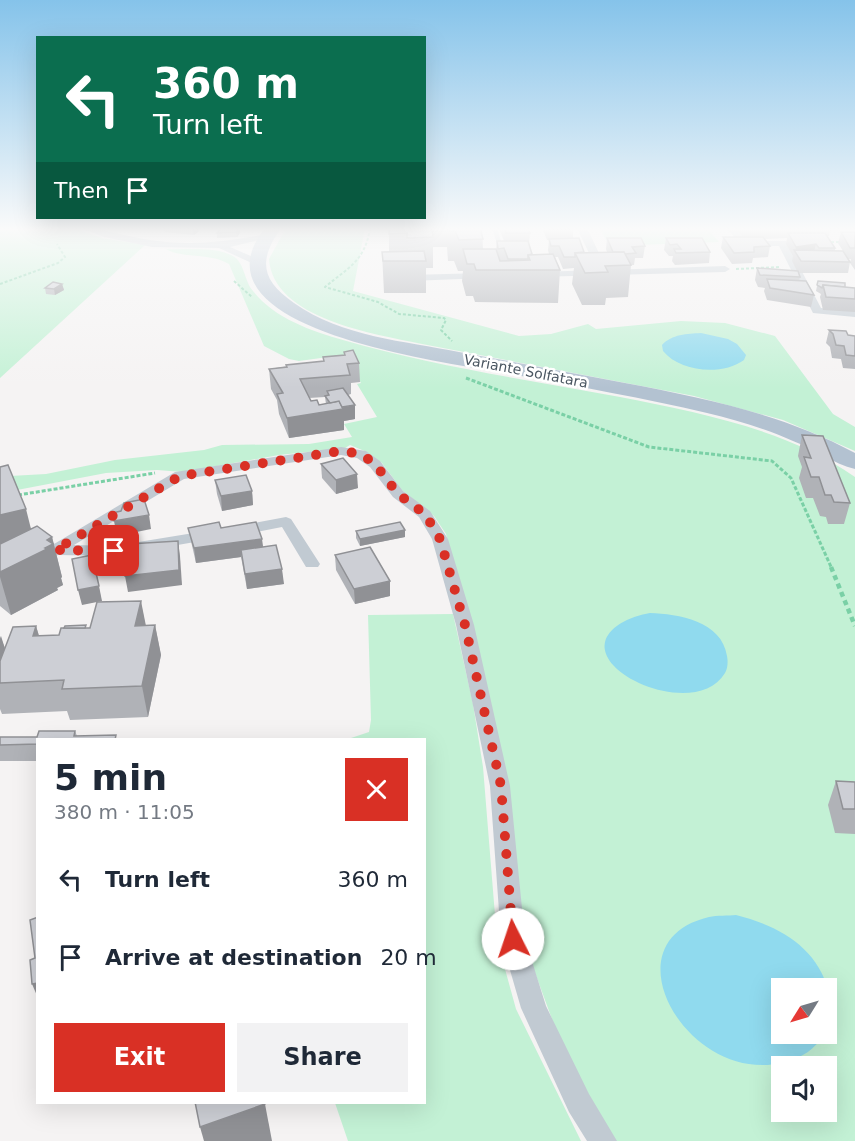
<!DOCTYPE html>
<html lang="en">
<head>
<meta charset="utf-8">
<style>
  body { margin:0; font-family:"DejaVu Sans",sans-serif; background:#f2f2f3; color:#1f2937; height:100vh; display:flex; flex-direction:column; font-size:22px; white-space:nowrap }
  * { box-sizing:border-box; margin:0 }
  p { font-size:20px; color:#747a83 }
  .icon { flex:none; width:33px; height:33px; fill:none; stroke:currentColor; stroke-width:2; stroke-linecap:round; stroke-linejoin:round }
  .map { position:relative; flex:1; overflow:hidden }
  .sheet { position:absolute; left:36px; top:738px; width:390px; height:366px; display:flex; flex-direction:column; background:#fff; border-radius:0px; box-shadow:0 6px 24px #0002 }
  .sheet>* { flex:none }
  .banner { position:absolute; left:36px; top:36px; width:390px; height:183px; border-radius:0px; box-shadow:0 6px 24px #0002; background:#0b6e4f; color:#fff; overflow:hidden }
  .needle { width:39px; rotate:233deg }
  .buttons { position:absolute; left:771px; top:978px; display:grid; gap:12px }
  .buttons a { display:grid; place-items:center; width:66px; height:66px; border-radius:0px; background:#fff; box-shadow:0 6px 24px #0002; font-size:30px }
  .pin { position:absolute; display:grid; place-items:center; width:51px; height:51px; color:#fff; margin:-26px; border-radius:12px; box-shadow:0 3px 9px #0006 }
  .me { position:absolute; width:66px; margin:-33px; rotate:356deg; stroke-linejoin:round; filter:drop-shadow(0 0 4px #0008) }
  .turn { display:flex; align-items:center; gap:21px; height:126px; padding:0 18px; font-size:27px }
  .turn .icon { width:78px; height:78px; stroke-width:2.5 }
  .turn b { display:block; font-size:42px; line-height:51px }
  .then { display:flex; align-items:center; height:57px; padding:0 18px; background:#0003; gap:12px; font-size:22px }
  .round { display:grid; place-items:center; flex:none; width:63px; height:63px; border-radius:0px; background:#f2f2f3 }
  .headline { display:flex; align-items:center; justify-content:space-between; height:102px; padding:0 18px }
  h1 { font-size:36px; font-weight:700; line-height:45px }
  .primary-button { display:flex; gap:12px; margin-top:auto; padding:12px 18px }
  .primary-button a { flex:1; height:69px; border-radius:0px; background:#d93025; color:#fff; font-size:24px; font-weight:700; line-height:69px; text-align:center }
  .primary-button a+a { background:#f2f2f3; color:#1f2937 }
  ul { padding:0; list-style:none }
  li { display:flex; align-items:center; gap:18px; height:78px; padding:0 18px }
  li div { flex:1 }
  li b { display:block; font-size:22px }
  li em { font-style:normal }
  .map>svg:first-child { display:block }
  .green { fill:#c3f1d5; fill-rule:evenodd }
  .water { fill:#90daee }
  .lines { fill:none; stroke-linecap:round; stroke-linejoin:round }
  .path-far2 { stroke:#7ad0a6; stroke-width:2; stroke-dasharray:3 2; stroke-linecap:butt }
  .path-far1 { stroke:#7ad0a6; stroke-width:3; stroke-dasharray:4 2; stroke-linecap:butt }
  .path { stroke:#7ad0a6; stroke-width:4.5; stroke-dasharray:5 4; stroke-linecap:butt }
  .lane { fill:#c1cad2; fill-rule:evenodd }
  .street { fill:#c1cad2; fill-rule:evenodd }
  .primary { fill:#b3c2d1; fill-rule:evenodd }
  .wall { fill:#b0b2b7; fill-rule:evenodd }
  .shaded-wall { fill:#909195 }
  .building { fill:#cdcfd5; stroke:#909195; stroke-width:1.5 }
  .route { stroke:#d93025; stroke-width:10; stroke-dasharray:0 18 }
  .labels { text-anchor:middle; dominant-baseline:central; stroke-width:5; stroke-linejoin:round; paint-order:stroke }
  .far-street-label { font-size:14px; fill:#4a5661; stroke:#fff }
</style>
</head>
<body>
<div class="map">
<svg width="855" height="1141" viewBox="0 0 855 1141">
  <rect width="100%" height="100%" fill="#f5f3f3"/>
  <g class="green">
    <path d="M0,228H73L102,238L145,245L0,378Z"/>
    <path d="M286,228H365L353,291L519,336L551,334L588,324L596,329L681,321L725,323L775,336L833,414L855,427V451L783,420L694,396L422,344C375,334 273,319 269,259Z"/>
    <path d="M599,228H707L719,242L610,246Z"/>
    <path d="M166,249C187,250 214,246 233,256C245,263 244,281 253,291C274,318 311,331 343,340C433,366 528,380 620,397C701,413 786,429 855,477V1141H615L567,1060L523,940L477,653L446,534L434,516L402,490L382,463L367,452L350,445L345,448L279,455L183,472L157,470L106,473L17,490L10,476L46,474L115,460L204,450L222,445L309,444L352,437L344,424L377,417L357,384L361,383L343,355L299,361L289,359L264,346L229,264C209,252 182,259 166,249ZM782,988H826V1034H782ZM782,1066H826V1112H782Z"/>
    <path d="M453,614L473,704L483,767L497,940L516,1009L581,1141H348L335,1103L424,1102V740L348,739L369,732L371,720L368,615Z"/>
  </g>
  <g class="water">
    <path d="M701,333L728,339L737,344L746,355L744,360C722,376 680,372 663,351L662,345C672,334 687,334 701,333Z"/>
    <path d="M650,613C678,614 722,621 727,656C728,661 728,668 725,673C703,709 636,690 614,666C587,636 625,617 650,613Z"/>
    <path d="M736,915C779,926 817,947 829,992C832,1003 832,1019 827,1029L826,988H782V1034H824C815,1049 802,1058 785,1062C690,1088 603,942 709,917C717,915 728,916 736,915Z"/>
  </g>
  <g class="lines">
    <g class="path-far2">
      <path d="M370,228C365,261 349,267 325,287L378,302L399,314L444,318L446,320L441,330L452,341"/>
      <path d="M826,242H843"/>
      <path d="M736,269L780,267"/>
      <path d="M234,281L252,297"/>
      <path d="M0,284L58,263L65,257L57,244"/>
    </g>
    <g class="path-far1">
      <path d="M466,378L649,447L772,461L791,478L832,569"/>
      <path d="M18,495L155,473"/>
    </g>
    <path class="path" d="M831,567L855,626"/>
    <path class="lane" d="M492,228H497L503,248L498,247Z"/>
    <g class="street">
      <path d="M81,228C104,228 127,237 150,240C189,246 228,242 266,234L271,237L230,247L260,260V264L256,265L219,248L152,247L104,237Z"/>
      <path d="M577,228H587L607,270L725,266L730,269L725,272L534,277V273L538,272L597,270Z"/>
      <path d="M726,228H739L750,241H786L821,308L855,311V317L813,313L779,246H743Z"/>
      <path d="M483,273L487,274V278L409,281L404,278L409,275Z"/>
      <path d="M341,447L366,451L380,461L403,491L430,511L448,539L474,625L510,786L525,939L546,1006L589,1094L617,1141H587L569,1112L521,1008L501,939L490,786L456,625L432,539L419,517L393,497L370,467L357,458L341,455L184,479L74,545L114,546L212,530L220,535L218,538L114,556L58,555L0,584V572L49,547L175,472Z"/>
      <path d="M286,517L291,519L320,564L318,567H306L282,527L237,536L229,531L237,526Z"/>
    </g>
    <path class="primary" d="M265,228H281C258,261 261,280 294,303C342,337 405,341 459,352C515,362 570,373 625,383C704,398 783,414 855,453V469C834,464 814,449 793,441C766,429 736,420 707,413C644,398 580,387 516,375C460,364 182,333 265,228Z"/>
  </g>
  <g class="wall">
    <path d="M164,228H198L199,231L194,235L165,232Z"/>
    <path d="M240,228V233L237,237L217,238V233Z"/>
    <path d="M389,228H482L483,249L496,250L497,241H504L499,228H528L530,233L529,244L532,254H549L548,250L549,240H547L542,228H573V238L584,252H607L606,249L607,238L645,246L643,258H635L634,265H631L628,297L606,298L605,305H582L572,284L574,268L563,269L558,257H555L560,270L558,303L475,302L473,296H466L462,281L463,271H458L454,261H448L447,247H433V268H426V293H384L382,252H389Z"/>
    <path d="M737,228H831L829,236H827L835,248V251H843L838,243L841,232H855V270L850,263L851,259H849L850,262L848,273H798L800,277L799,281L814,295L811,307L767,300L764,291L765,288L758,287L755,280L757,268L797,271L792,261L793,256L786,244L787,238L765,239L770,246L768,257L753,258L752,263L732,264L721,248L723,237H743L737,230Z"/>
    <path d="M844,228H855V229L846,230Z"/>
    <path d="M666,238L710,252L709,263L675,265L672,261L673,256H669L664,250Z"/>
    <path d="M818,281L845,287L855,288V312L823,310L820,297L821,294L816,291Z"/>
    <path d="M62,284L64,290L55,295L46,294L45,288Z"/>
    <path d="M829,330L848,335L855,336V369L843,368L841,359L832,358L830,347L826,343Z"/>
    <path d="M344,352L359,363L360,382L351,383V394L348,395L355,419L344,421V430L289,438L279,414L277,400L271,389L269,369L323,361V357L344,355ZM325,397L326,404L319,405L311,401L309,398Z"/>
    <path d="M802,435L850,503L844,524H828L826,517L820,516L813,498H806L799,478L802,467L798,456Z"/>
    <path d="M321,464L358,488L336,494L322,478Z"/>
    <path d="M0,467L31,529L52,537L62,577L61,578L63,585L57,588L58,590L11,615L0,606Z"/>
    <path d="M215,480L252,491L253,505L222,511L217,494Z"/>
    <path d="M188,528H221L263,547L284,584L247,589L241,557L196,563Z"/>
    <path d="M405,530V537L360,546L356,538V531Z"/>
    <path d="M335,555L390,596L355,604L336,570Z"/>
    <path d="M86,625V628L155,625L161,655L148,717L70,720L67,711L2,714L0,709V636L5,648L36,626L39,636L59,635Z"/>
    <path d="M75,731L77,736L38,740V761H0V737H37Z"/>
    <path d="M836,781L855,782V834L835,833L828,805Z"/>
  </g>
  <g class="shaded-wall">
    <path d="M194,228H198L199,231L194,235L193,229Z"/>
    <path d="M240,228V233L237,237L236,232Z"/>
    <path d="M816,244L813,255L795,252L796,247Z"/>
    <path d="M62,284L64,290L55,295L54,289Z"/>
    <path d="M355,405V419L344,421V430L289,438L287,418Z"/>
    <path d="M357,474L358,488L336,494V480Z"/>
    <path d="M252,491L253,505L222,511L221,496Z"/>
    <path d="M26,509L36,549L0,558V515Z"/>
    <path d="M149,515L151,529L117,536L114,521Z"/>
    <path d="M405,530V537L360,546V539Z"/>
    <path d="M52,537L62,577L61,578L63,585L57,588L58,590L11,615L0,577V572L45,548L47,540Z"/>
    <path d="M262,539L264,553L241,550V557L196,563L194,548Z"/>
    <path d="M178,541L180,556L182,585L128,592L125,576Z"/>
    <path d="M282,569L284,584L247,589L245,574Z"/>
    <path d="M390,581V596L355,604L354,589Z"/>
    <path d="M99,586L102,601L82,605L78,590Z"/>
    <path d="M141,601L147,631L135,626Z"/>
    <path d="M155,625L161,655L148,717L142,686Z"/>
    <path d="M36,626L45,656L33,636Z"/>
    <path d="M1,636L6,652L0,666V639Z"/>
    <path d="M38,983V998L32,984Z"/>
    <path d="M265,1104L272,1141H204L200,1127Z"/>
  </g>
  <g class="building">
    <path d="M221,228H240L236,232L217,233Z"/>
    <path d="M389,228H432L433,237L407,238V233L389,234Z"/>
    <rect x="432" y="228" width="15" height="3"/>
    <path d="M448,228H480L483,239L459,240L455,231H449Z"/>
    <path d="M504,228H528L530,233H506Z"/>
    <rect x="548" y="228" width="25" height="1"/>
    <path d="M841,232H855V248H850Z"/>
    <path d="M788,233H825L835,248H819L816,244L796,247Z"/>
    <path d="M723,237H763L770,246L754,247V252L734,253Z"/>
    <path d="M579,238L584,252L575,253V257H564L559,246H551L549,239Z"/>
    <path d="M607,238H641L645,246L632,247L636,253L625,254L624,252H613Z"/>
    <path d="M666,238H702L710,252L676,253L674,249H681L677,244L670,245Z"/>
    <path d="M497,241H528L532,254L528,255V259H508L504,248L498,249Z"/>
    <path d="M463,249H496L500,261L530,260L528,255L553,254L560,270H476L474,264H467Z"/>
    <path d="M794,250L843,251L850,262L801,261Z"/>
    <path d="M424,251L426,261H383L382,252Z"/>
    <path d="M624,252L631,265L605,266L608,272L585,273L575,253Z"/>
    <path d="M757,268L798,271L800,277L760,275Z"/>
    <path d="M767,279L806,281L814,295L770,288Z"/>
    <path d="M818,281L845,283V287L823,285L822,288L817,285Z"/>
    <path d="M53,282L62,284L54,289L45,288Z"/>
    <path d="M823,285L855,288V299L826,297Z"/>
    <path d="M829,330L846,331L848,335L855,336V356L846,355L844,346L836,345L833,334Z"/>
    <path d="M353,350L359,363L347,364L350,375L300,379L311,401L317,400L319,405L339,401L343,409L287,418L277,394L283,393L269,369L287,367L286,365L324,361L323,357L345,355L344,352Z"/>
    <path d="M343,388L355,405L342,407L339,401L330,403L325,396L329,395L327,391Z"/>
    <path d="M802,435L823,436L850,503L834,502L831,495H825L819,477H811L804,457L811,458Z"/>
    <path d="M343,458L357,474L336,480L321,464Z"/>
    <path d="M8,465L26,509L0,515V467Z"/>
    <path d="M246,475L252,491L221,496L215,480Z"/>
    <path d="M144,499L149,515L114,521L112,513L121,511L124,503Z"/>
    <path d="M219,522L221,528L256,522L262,539L194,548L188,528Z"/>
    <path d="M400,522L405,530L360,539L356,531Z"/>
    <path d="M37,526L52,537L47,540L53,544L45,548L47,549L0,572V544Z"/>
    <path d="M178,541L179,570L125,576L129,544Z"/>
    <path d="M276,545L282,569L245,574L241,550Z"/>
    <path d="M370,547L390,581L354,589L335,555Z"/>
    <path d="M92,555L99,586L78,590L72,559Z"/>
    <path d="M141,601L135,626L155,625L142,686L62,689L64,680L0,683V661L13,627L36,626L33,636L59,635L61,628H90L97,602Z"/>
    <path d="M86,625L85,628H64L65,626Z"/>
    <path d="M39,731H75L74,736L116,735L115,740H38V744L0,745V737H37Z"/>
    <path d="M836,781L855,782V809H843Z"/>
    <path d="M38,917V983L32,984L30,960L35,958L30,920Z"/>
    <path d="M195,1102H265V1104L200,1127Z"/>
  </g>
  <linearGradient id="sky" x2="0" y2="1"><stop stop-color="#85c3ea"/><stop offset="0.59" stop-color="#fafafa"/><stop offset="1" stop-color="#fafafa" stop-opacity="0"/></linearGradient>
  <rect width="855" height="388" fill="url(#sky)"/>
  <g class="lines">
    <path class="route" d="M114,551L55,550L180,476L341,451L361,454L375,464L398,494L425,514L440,539L465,625L501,786L513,939"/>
  </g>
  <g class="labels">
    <g class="far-street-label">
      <text transform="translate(526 371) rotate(11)">Variante Solfatara</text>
    </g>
  </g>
</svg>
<div class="buttons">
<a><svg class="needle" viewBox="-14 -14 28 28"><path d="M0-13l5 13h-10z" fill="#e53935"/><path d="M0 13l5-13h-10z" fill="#747a83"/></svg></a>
<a><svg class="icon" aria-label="sound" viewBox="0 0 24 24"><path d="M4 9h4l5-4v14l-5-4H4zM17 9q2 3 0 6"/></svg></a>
</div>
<div class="pin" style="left:114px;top:551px;background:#d93025"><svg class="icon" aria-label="arrive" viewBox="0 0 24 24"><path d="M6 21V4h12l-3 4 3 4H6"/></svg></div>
<svg class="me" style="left:513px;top:939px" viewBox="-20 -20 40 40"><circle r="19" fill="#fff"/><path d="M0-13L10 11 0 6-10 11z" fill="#d93025"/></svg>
<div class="banner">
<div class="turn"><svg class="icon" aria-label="left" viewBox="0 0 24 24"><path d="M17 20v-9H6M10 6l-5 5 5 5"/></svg><div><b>360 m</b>Turn left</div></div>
<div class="then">Then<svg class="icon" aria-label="arrive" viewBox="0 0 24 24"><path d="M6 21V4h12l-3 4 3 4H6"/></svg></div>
</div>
<section class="sheet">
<div class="headline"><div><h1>5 min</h1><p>380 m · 11:05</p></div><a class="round" style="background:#d93025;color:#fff"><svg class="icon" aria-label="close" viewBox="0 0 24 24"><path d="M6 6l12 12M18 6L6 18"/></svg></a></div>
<ul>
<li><svg class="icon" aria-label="left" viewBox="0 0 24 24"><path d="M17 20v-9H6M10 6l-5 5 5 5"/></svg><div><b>Turn left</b></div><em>360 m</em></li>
<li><svg class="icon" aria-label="arrive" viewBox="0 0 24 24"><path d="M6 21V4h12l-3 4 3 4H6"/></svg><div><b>Arrive at destination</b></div><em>20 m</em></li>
</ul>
<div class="primary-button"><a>Exit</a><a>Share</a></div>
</section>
</div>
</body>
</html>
